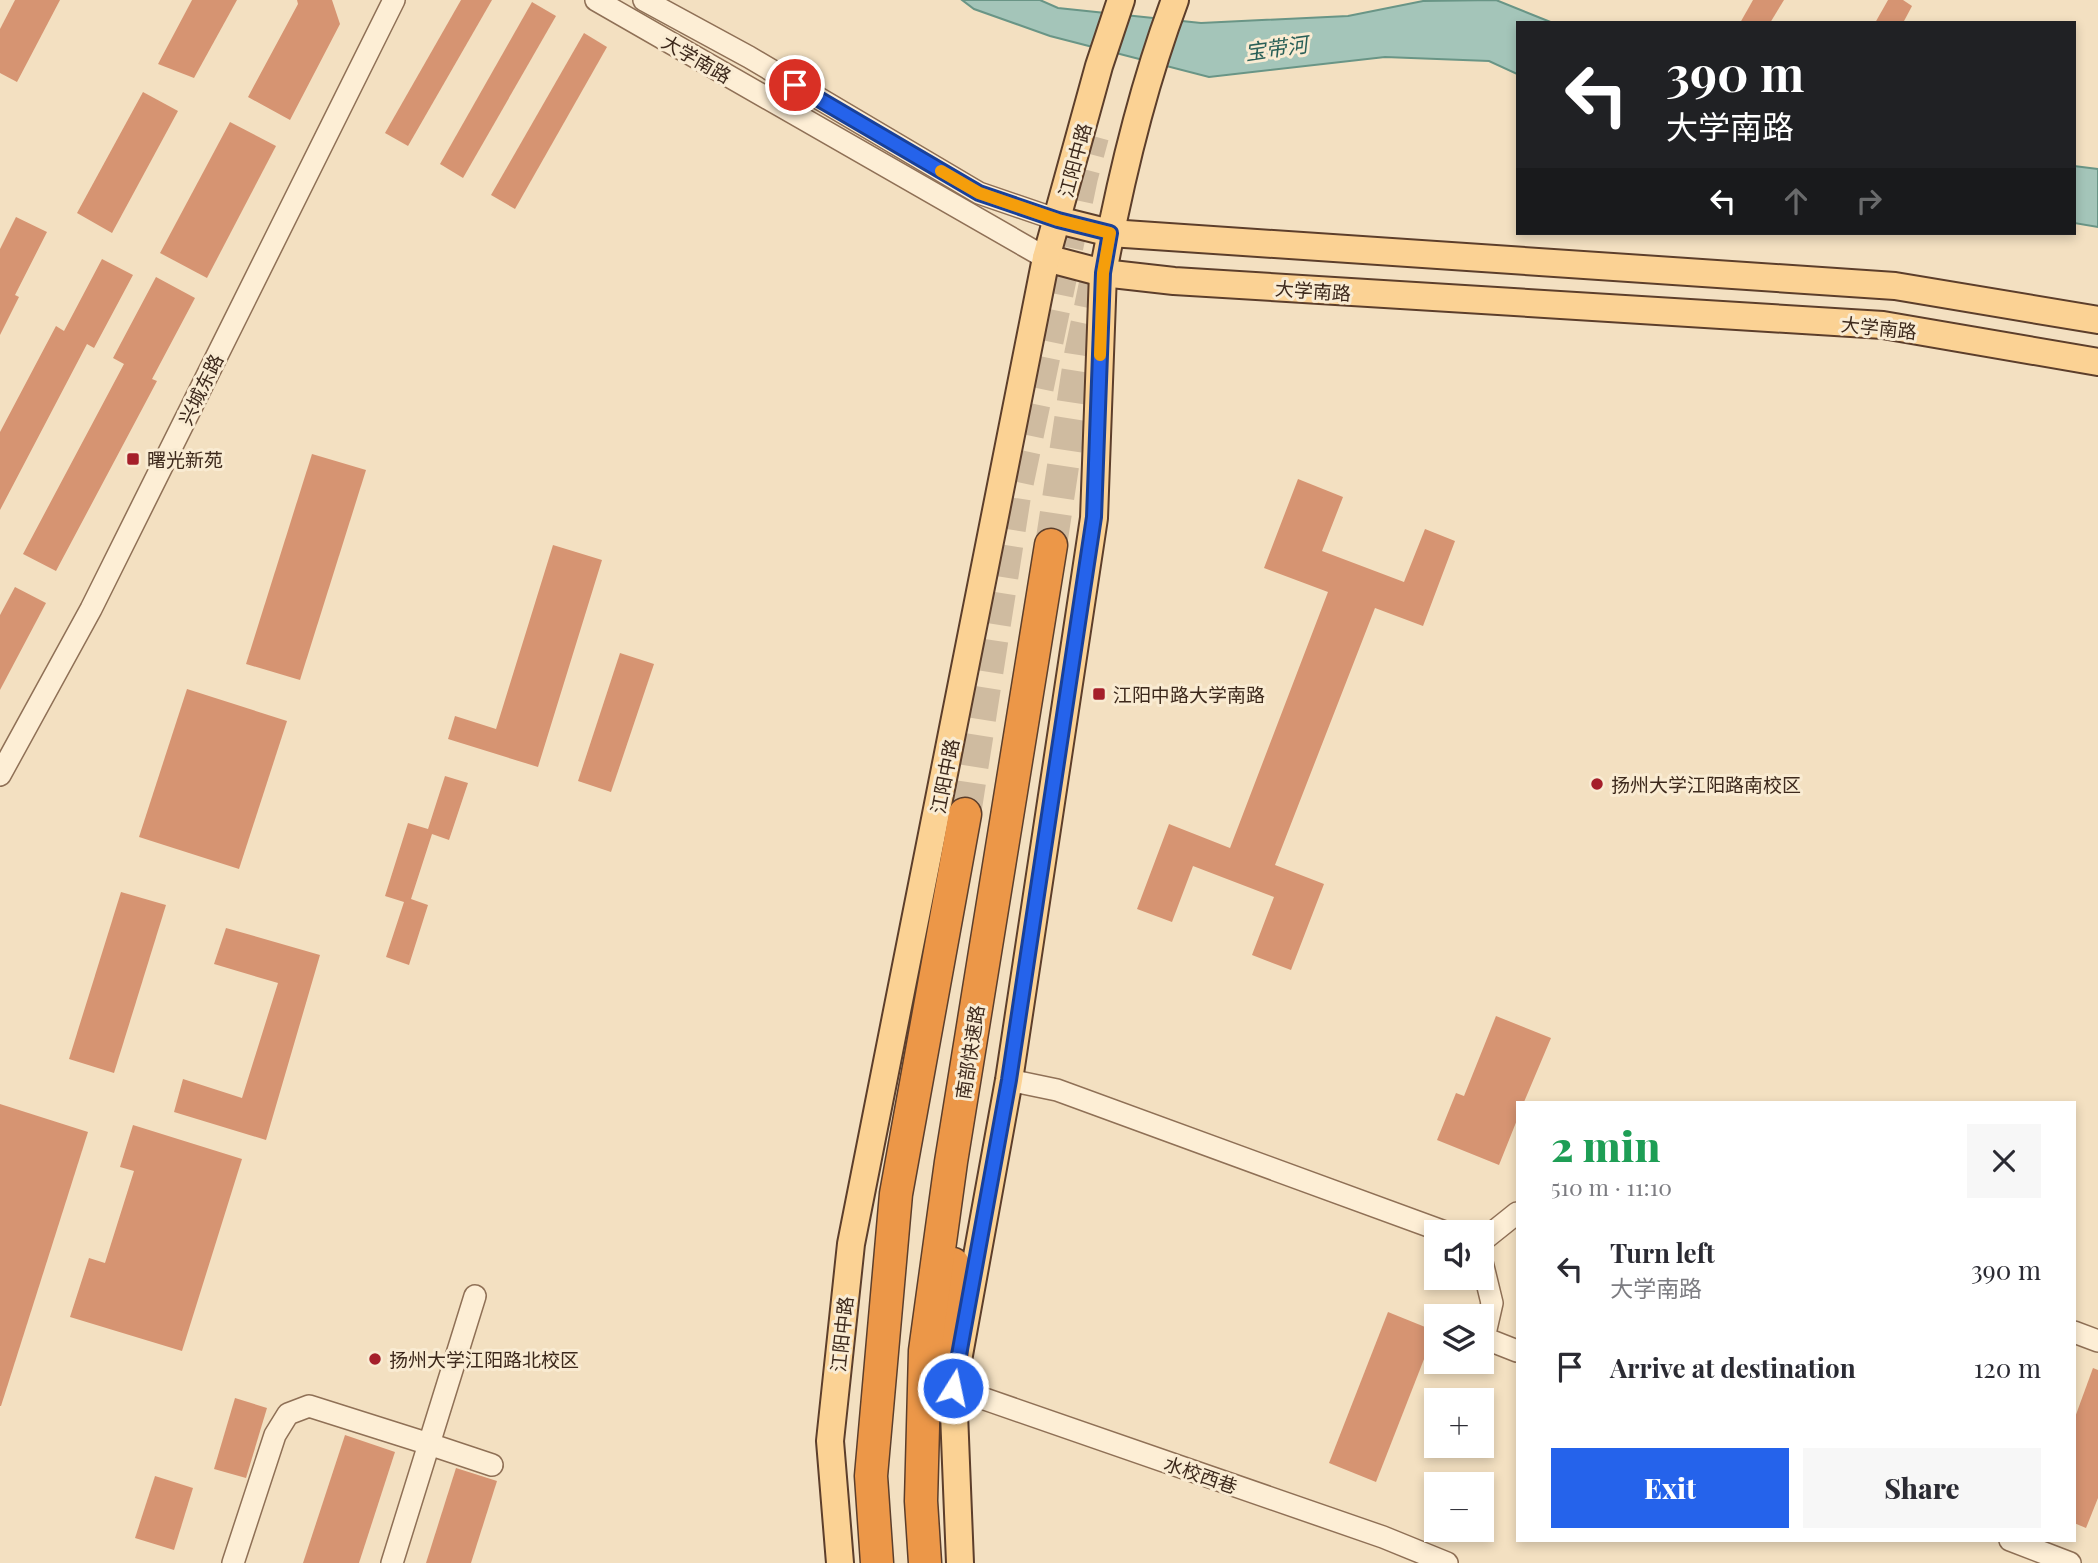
<!DOCTYPE html>
<html lang="en">
<head>
<meta charset="utf-8">
<style>
  body { margin:0; font-family:"Playfair Display","Noto Sans SC",serif; background:#f7f7f7; color:#2b2b33; height:100vh; display:flex; flex-direction:column; font-size:26px; white-space:nowrap }
  * { box-sizing:border-box; margin:0 }
  p { font-size:23px; color:#7c7c81 }
  .icon { flex:none; width:38px; height:38px; fill:none; stroke:currentColor; stroke-width:2; stroke-linecap:round; stroke-linejoin:round }
  .map { position:relative; flex:1; overflow:hidden }
  .sheet { position:absolute; left:1516px; top:1101px; width:560px; height:441px; display:flex; flex-direction:column; background:#fff; border-radius:0px; box-shadow:0 4px 10px #0003 }
  .sheet>* { flex:none }
  .guide { position:absolute; left:1516px; top:21px; width:560px; height:214px; border-radius:0px; box-shadow:0 4px 10px #0003; background:#202124; color:#fff; overflow:hidden }
  .controls { position:absolute; left:1424px; top:1220px; display:grid; gap:14px }
  .controls a { display:grid; place-items:center; width:70px; height:70px; border-radius:0px; background:#fff; box-shadow:0 4px 10px #0003; font-size:35px }
  .pin { position:absolute; display:grid; place-items:center; width:60px; height:60px; color:#fff; margin:-30px; border:4px solid #fff; border-radius:50%; box-shadow:0 2px 7px #0007 }
  .me { position:absolute; width:77px; margin:-38px; rotate:10deg; stroke-linejoin:round; filter:drop-shadow(0 0 5px #0008) }
  .turn { display:flex; align-items:center; gap:24px; height:147px; padding:0 35px; font-size:32px }
  .turn .icon { width:91px; height:91px; stroke-width:2.5 }
  .turn b { display:block; font-size:49px; line-height:60px }
  .lanes { display:flex; align-items:center; height:66px; padding:0 35px; background:#0003; justify-content:center; gap:35px; direction:ltr }
  .lanes .off { opacity:.35 }
  .round { display:grid; place-items:center; flex:none; width:74px; height:74px; border-radius:0px; background:#f7f7f7 }
  .headline { display:flex; align-items:center; justify-content:space-between; height:119px; padding:0 35px }
  h1 { font-size:42px; font-weight:800; line-height:52px; color:#1e9e55 }
  .cta { display:flex; gap:14px; margin-top:auto; padding:14px 35px }
  .cta a { flex:1; height:80px; border-radius:0px; background:#2563eb; color:#fff; font-size:28px; font-weight:800; line-height:80px; text-align:center }
  .cta a+a { background:#f7f7f7; color:#2b2b33 }
  ul { padding:0; list-style:none }
  li { display:flex; align-items:center; gap:21px; height:98px; padding:0 35px }
  li div { flex:1 }
  li b { display:block; font-size:26px }
  li em { font-style:normal }
  .map>svg:first-child { display:block }
  .water { fill:#a4c5b9; stroke:#699586; stroke-width:2 }
  .building { fill:#d69472 }
  .lines { fill:none; stroke-linecap:round; stroke-linejoin:round }
  .highway-tunnel { stroke:#cfbba0; stroke-width:32; stroke-dasharray:32 16; stroke-linecap:butt }
  .minor-casing { stroke:#8f7056; stroke-width:24 }
  .major-casing { stroke:#5c3e2b; stroke-width:30 }
  .highway-casing { stroke:#5c3e2b; stroke-width:35 }
  .minor { stroke:#fdeed5; stroke-width:21 }
  .major { stroke:#fbd294; stroke-width:26 }
  .highway { stroke:#ec9748; stroke-width:32 }
  .route-casing { stroke:#184099; stroke-width:18 }
  .route { stroke:#2563eb; stroke-width:12 }
  .slow { stroke:#f59e0b; stroke-width:12 }
  .poi-dot { fill:#a51f2a; stroke:#f9ebd2; stroke-width:2.5 }
  .labels { text-anchor:middle; dominant-baseline:central; stroke-width:6; stroke-linejoin:round; paint-order:stroke }
  .street-label { font-size:19px; fill:#3d291c; stroke:#f9ebd2 }
  .poi-label { font-size:19px; fill:#3d291c; stroke:#f9ebd2; text-anchor:start }
  .water-label { font-size:21px; font-style:italic; fill:#295f57; stroke:#f9ebd2 }
</style>
</head>
<body>
<div class="map">
<svg width="2098" height="1563" viewBox="0 0 2098 1563">
  <rect width="100%" height="100%" fill="#f3e0c1"/>
  <g class="water">
    <path d="M962,0H1040L1058,8L1201,23L1348,16L1423,1L1496,0L1553,23H1517V74L1489,61L1385,57L1209,77L1050,36L974,9Z"/>
    <path d="M2074,166L2098,169V227L2074,223Z"/>
  </g>
  <g class="building">
    <path d="M15,0H60L17,82L0,73V29Z"/>
    <path d="M192,0H237L194,78L158,64Z"/>
    <path d="M297,0H332L340,24L290,120L248,97L298,4Z"/>
    <path d="M461,0H492L408,146L385,133Z"/>
    <path d="M1753,0H1784L1770,23H1740Z"/>
    <path d="M1888,0H1903L1912,6L1903,23H1875Z"/>
    <path d="M532,2L556,16L463,178L440,164Z"/>
    <path d="M584,33L607,47L515,209L491,195Z"/>
    <path d="M143,92L178,111L112,233L77,213Z"/>
    <path d="M230,122L276,146L207,278L160,253Z"/>
    <path d="M16,217L47,232L15,295L19,297L0,335V249Z"/>
    <path d="M102,259L133,275L94,348L87,344L0,510V432L56,326L64,331Z"/>
    <path d="M156,277L195,298L152,379L157,381L56,571L23,554L124,364L113,358Z"/>
    <path d="M312,454L366,470L300,680L246,664Z"/>
    <path d="M1298,479L1343,497L1322,551L1404,582L1425,529L1455,541L1423,626L1375,608L1275,865L1324,884L1291,970L1252,955L1274,897L1193,866L1172,922L1137,909L1169,824L1230,848L1328,592L1264,568Z"/>
    <path d="M553,545L602,560L538,767L448,739L455,716L496,729Z"/>
    <path d="M15,587L46,603L0,690V615Z"/>
    <path d="M620,653L654,664L611,792L578,781Z"/>
    <path d="M187,689L287,721L239,869L139,837Z"/>
    <path d="M445,776L468,783L449,840L432,834L411,899L428,905L409,965L386,957L404,902L385,896L408,823L428,829Z"/>
    <path d="M121,892L166,905L114,1073L69,1059Z"/>
    <path d="M226,928L320,955L266,1140L174,1112L183,1079L242,1098L278,983L214,964Z"/>
    <path d="M1496,1016L1551,1038L1524,1102H1517V1120L1499,1165L1437,1140L1456,1093L1464,1096Z"/>
    <path d="M0,1104L88,1132L1,1406H0Z"/>
    <path d="M133,1125L242,1159L182,1351L70,1317L89,1258L105,1263L134,1171L120,1167Z"/>
    <path d="M1388,1312L1435,1331L1376,1482L1329,1463Z"/>
    <path d="M2093,1368L2098,1370V1498L2086,1528L2074,1523V1420Z"/>
    <path d="M235,1398L267,1408L246,1478L214,1469Z"/>
    <path d="M345,1435L395,1452L359,1563H303Z"/>
    <path d="M456,1468L497,1481L471,1563H426Z"/>
    <path d="M155,1476L193,1488L174,1550L135,1538Z"/>
  </g>
  <g class="lines">
    <g class="highway-tunnel">
      <path d="M1051,545L1080,355L1097,274"/>
      <path d="M965,814L1015,496L1082,177L1093,136"/>
    </g>
    <g class="minor-casing">
      <g id="minor">
        <path d="M596,0L1046,258"/>
        <path d="M644,0L749,57L979,193L1058,220"/>
        <path d="M0,775L91,609L394,0"/>
        <path d="M1009,1080L1057,1090L1445,1232"/>
        <path d="M1482,1241L1517,1213"/>
        <path d="M1482,1262L1492,1303L1484,1338L1517,1351"/>
        <path d="M475,1296L429,1444L492,1465"/>
        <path d="M2074,1332L2098,1341"/>
        <path d="M953,1388L1383,1537L1447,1563"/>
        <path d="M2010,1540L2070,1563"/>
        <path d="M233,1563L275,1435L288,1414L309,1406L429,1444L392,1563"/>
      </g>
    </g>
    <g class="major-casing">
      <g id="major">
        <path d="M1058,220L1110,233L1895,286L2098,320"/>
        <path d="M1046,258L1103,273L1174,281L1883,325L2098,362"/>
        <path d="M840,1563L830,1441L851,1244L1046,258L1099,66L1121,0"/>
        <path d="M960,1563L953,1388L1009,1080L1094,518L1103,273C1120,181 1142,88 1175,0"/>
      </g>
    </g>
    <g class="highway-casing">
      <g id="highway">
        <path d="M953,1388V1264"/>
        <path d="M877,1563L871,1476L896,1194L965,814"/>
        <path d="M925,1563L921,1501L925,1351L951,1162L1051,545"/>
      </g>
    </g>
    <use href="#minor" class="minor"/>
    <use href="#major" class="major"/>
    <use href="#highway" class="highway"/>
  </g>
  <g class="lines">
    <g class="route-casing">
      <path id="route" d="M795,85L979,193L1058,220L1110,233L1103,273L1094,517L1009,1080L953,1388"/>
    </g>
    <use href="#route" class="route"/>
    <path class="slow" d="M941,171L979,193L1058,220L1110,233L1103,273L1100,355"/>
  </g>
  <g class="poi-dot">
    <rect x="126" y="452" width="14" height="14" rx="3.5"/>
    <rect x="1092" y="687" width="14" height="14" rx="3.5"/>
    <circle cx="1597" cy="784" r="7"/>
    <circle cx="375" cy="1359" r="7"/>
  </g>
  <g class="labels">
    <g class="street-label">
      <text transform="translate(697 58) rotate(30)">大学南路</text>
      <text transform="translate(1074 160) rotate(-75)">江阳中路</text>
      <text transform="translate(1313 290) rotate(4)">大学南路</text>
      <text transform="translate(1879 327) rotate(6)">大学南路</text>
      <text transform="translate(200 389) rotate(-64)">兴城东路</text>
      <text transform="translate(944 776) rotate(-79)">江阳中路</text>
      <text transform="translate(969 1052) rotate(-81)">南部快速路</text>
      <text transform="translate(841 1334) rotate(-84)">江阳中路</text>
      <text transform="translate(1201 1474) rotate(19)">水校西巷</text>
    </g>
    <g class="poi-label">
      <text x="147" y="459">曙光新苑</text>
      <text x="1113" y="694">江阳中路大学南路</text>
      <text x="1611" y="784">扬州大学江阳路南校区</text>
      <text x="389" y="1359">扬州大学江阳路北校区</text>
    </g>
    <g class="water-label">
      <text transform="translate(1276 47) rotate(-8)">宝带河</text>
    </g>
  </g>
</svg>
<div class="controls">
<a><svg class="icon" aria-label="sound" viewBox="0 0 24 24"><path d="M4 9h4l5-4v14l-5-4H4zM17 9q2 3 0 6"/></svg></a>
<a><svg class="icon" aria-label="layers" viewBox="0 0 24 24"><path d="M12 4l9 5-9 5-9-5zM3 14l9 5 9-5"/></svg></a>
<a>+</a>
<a>−</a>
</div>
<div class="pin" style="left:795px;top:85px;background:#d93025"><svg class="icon" aria-label="arrive" viewBox="0 0 24 24"><path d="M6 21V4h12l-3 4 3 4H6"/></svg></div>
<svg class="me" style="left:953px;top:1388px" viewBox="-20 -20 40 40"><circle r="17" fill="#2563eb" stroke="#fff" stroke-width="3"/><path d="M0-11L8 9 0 5-8 9z" fill="#fff"/></svg>
<div class="guide">
<div class="turn"><svg class="icon" aria-label="left" viewBox="0 0 24 24"><path d="M17 20v-9H6M10 6l-5 5 5 5"/></svg><div><b>390 m</b>大学南路</div></div>
<div class="lanes"><svg class="icon" aria-label="left" viewBox="0 0 24 24"><path d="M17 20v-9H6M10 6l-5 5 5 5"/></svg><svg class="icon off" aria-label="ahead" viewBox="0 0 24 24"><path d="M12 20V5M6 11l6-6 6 6"/></svg><svg class="icon off" aria-label="right" viewBox="0 0 24 24"><path d="M7 20v-9h11M14 6l5 5-5 5"/></svg></div>
</div>
<section class="sheet">
<div class="headline"><div><h1>2 min</h1><p>510 m · 11:10</p></div><a class="round"><svg class="icon" aria-label="close" viewBox="0 0 24 24"><path d="M6 6l12 12M18 6L6 18"/></svg></a></div>
<ul>
<li><svg class="icon" aria-label="left" viewBox="0 0 24 24"><path d="M17 20v-9H6M10 6l-5 5 5 5"/></svg><div><b>Turn left</b><p>大学南路</p></div><em>390 m</em></li>
<li><svg class="icon" aria-label="arrive" viewBox="0 0 24 24"><path d="M6 21V4h12l-3 4 3 4H6"/></svg><div><b>Arrive at destination</b></div><em>120 m</em></li>
</ul>
<div class="cta"><a>Exit</a><a>Share</a></div>
</section>
</div>
</body>
</html>
